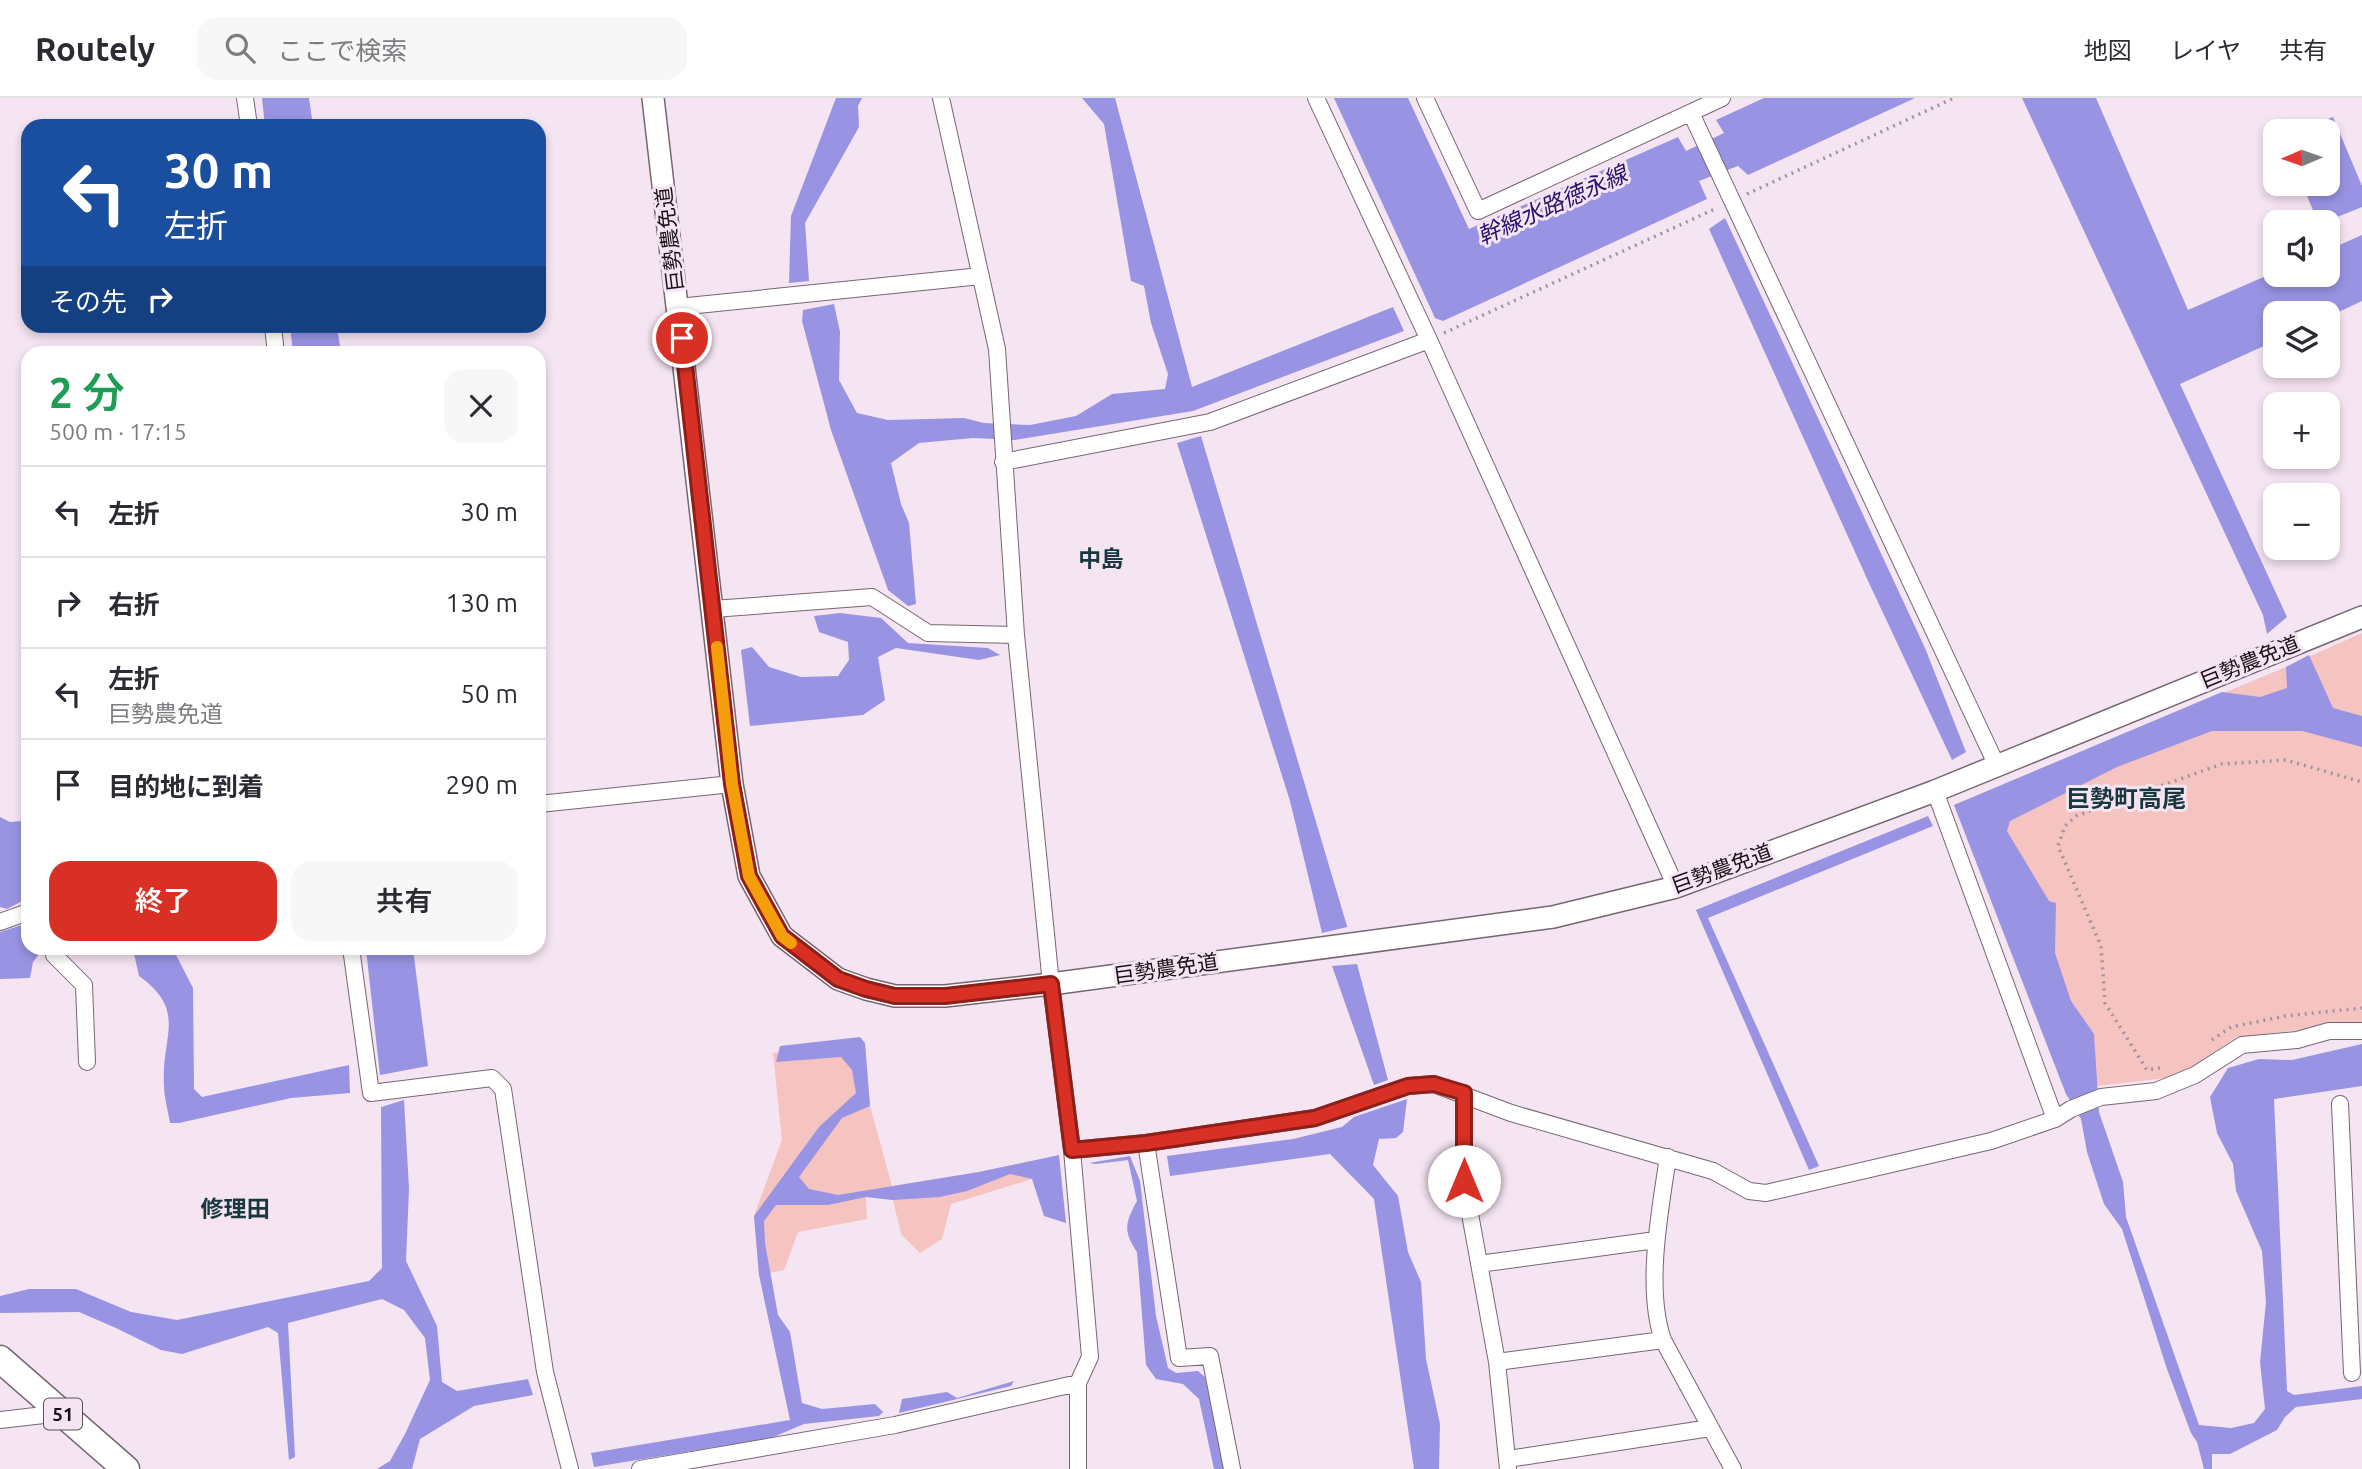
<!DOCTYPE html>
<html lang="ja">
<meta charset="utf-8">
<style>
:root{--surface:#fff;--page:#f7f7f7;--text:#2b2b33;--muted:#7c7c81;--line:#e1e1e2;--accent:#d93025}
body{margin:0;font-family:Ubuntu,"Noto Sans JP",sans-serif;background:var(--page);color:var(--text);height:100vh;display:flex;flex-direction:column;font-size:26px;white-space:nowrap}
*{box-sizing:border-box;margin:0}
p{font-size:23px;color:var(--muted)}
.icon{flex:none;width:38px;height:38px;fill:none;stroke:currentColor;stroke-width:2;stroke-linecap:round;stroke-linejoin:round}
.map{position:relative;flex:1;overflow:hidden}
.side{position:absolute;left:21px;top:248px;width:525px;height:609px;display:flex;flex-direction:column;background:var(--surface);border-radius:21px;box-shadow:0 4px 10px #0003}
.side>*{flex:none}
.hud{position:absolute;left:21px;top:21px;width:525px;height:214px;border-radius:21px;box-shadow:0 4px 10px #0003;background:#1a4fa0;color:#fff;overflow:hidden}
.needle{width:46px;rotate:268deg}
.tools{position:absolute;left:2263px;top:21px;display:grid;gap:14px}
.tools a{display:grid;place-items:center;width:77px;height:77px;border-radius:14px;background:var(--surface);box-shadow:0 4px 10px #0003;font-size:35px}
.pin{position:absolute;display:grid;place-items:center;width:60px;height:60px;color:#fff;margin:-30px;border:4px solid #fff;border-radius:50%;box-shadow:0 2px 7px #0007}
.me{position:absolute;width:77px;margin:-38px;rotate:0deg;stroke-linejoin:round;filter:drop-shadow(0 0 5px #0008)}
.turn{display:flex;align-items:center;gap:24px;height:147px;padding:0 28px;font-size:32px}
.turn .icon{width:91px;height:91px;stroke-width:2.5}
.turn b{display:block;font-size:49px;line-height:60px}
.then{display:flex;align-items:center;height:66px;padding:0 28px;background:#0003;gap:14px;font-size:26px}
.round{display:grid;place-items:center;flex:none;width:74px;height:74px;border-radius:21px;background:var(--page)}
.head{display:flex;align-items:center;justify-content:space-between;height:119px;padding:0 28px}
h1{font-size:42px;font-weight:600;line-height:52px;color:#1e9e55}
.button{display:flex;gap:14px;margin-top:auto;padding:14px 28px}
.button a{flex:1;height:80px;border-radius:21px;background:var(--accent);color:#fff;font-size:28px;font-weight:600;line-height:80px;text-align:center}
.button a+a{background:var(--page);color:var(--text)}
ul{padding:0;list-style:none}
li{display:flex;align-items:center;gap:21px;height:91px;padding:0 28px;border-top:2px solid var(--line)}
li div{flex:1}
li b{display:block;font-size:26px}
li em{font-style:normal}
header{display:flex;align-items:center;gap:42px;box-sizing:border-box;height:98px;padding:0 35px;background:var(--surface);border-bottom:2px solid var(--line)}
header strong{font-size:33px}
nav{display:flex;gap:38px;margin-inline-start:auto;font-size:24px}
.search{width:490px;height:63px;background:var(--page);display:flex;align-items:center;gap:18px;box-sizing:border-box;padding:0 24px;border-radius:21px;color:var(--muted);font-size:26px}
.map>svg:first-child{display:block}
.green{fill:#f5c3c0}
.water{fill:#9993e3}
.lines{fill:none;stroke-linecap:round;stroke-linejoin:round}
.minor-casing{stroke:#766672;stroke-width:18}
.tertiary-casing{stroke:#766672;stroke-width:24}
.primary-casing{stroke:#766672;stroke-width:29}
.path{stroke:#a1949e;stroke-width:3.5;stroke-dasharray:2 5;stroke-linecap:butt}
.minor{stroke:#fff;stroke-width:16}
.tertiary{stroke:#fff;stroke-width:21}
.primary{stroke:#fff;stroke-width:26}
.route-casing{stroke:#8d1f18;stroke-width:18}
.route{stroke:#d93025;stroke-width:12}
.slow{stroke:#f59e0b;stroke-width:12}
.labels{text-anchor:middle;stroke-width:6;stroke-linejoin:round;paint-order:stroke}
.shield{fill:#f5e4f1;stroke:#5a5158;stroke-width:2}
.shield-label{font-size:19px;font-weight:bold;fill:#181217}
.street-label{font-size:21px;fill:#181217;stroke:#f5e4f1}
.water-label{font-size:23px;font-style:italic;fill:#2b106d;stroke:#f5e4f1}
.neighbourhood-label{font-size:23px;font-weight:bold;fill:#17383f;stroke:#f5e4f1}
.quarter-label{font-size:24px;font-weight:bold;fill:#17383f;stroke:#f5e4f1}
</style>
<header>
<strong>Routely</strong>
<div class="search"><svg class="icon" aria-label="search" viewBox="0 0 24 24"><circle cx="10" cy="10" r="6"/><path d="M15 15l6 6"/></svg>ここで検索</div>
<nav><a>地図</a><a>レイヤ</a><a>共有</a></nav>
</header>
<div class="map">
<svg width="2362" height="1371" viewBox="0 0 2362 1371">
<rect width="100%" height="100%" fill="#f5e4f1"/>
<!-- green -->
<path class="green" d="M2362 535V925L2236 939 2192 969 2167 980 2098 988 2066 996 1954 707 2286 569Z
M865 945 870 1008 892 1088 979 1074 1031 1063 1032 1081 951 1106 942 1141 920 1155 901 1136 893 1102 866 1099 867 1121 798 1134 784 1172 759 1177 754 1118 782 1042 773 955Z"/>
<!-- water -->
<path class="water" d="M262 0H309L313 28H265Z
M836 0H862L858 8 859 29 805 125 809 183 789 185 791 118Z
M1082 0H1115L1192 289 1393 209 1404 233 1193 313 1015 342 973 340 919 345 891 365 901 406 909 425 916 506 908 508 888 492 831 332 802 223 803 212 834 206 840 234 839 282 857 315 888 322 964 320 984 325 1030 327 1076 318 1112 296 1165 291 1168 276 1151 225 1144 188 1131 183 1104 26Z
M1334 0H1408L1469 131 1678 39 1686 53 1724 35 1716 22 1764 0H1915L1748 77 1738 68 1699 83 1707 101 1443 223 1435 220Z
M2022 0H2096L2188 212 2275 174V177H2328V152L2362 137V203L2328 219V215H2275V243L2180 286 2287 519 2267 536 2263 517Z
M2333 19 2362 88V109L2325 124H2318L2302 86H2328V33H2298Z
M1725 120 1925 550 1966 654 1952 662 1869 485 1709 131Z
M290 228H337L341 255H293Z
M1201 338 1347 828V829L1322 835 1290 703 1177 345Z
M840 515 881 520 908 545 988 550 1000 557 979 562 896 550 878 559 885 602 863 617 750 628 741 552 752 549 769 569 801 579 838 578 849 562 848 544 819 534 814 518Z
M2309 557 2333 610 2362 618V649L2302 633H2212L2117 669 2010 723 2007 733 2049 803 2056 805 2055 855 2071 903 2094 936 2099 1014 2123 1084 2126 1119 2199 1327 2231 1330 2254 1325 2265 1311 2260 1264 2266 1204 2262 1153 2236 1093 2233 1066 2217 1035 2210 999 2228 970 2259 961 2292 962 2362 946V988L2274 1001 2287 1293 2294 1297 2362 1288V1301L2296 1309 2285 1319 2277 1332 2230 1356H2212V1371H2204L2197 1344 2191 1335 2167 1271 2122 1131 2104 1106 2087 1054 2081 1021 2066 996 1954 707 2222 594 2260 599 2287 590 2286 569Z
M1928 718 1933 728 1708 820 1819 1068 1809 1072 1696 812Z
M0 719 10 724 22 723 28 741V800L7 811 0 809Z
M28 825V850L43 851 33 864 30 880 0 881V834Z
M133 851H173L193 890 194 991 202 999 349 967 350 995 291 1000 179 1025H170C168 1012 164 999 164 987 161 938 188 913 139 878Z
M366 851H413L428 968 380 977Z
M1357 866 1388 982 1374 987 1332 868Z
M860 939 865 945 870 1008 842 1020 799 1079 809 1091 838 1097 979 1074 1059 1057 1066 1125 1044 1118 1032 1081 1010 1076 967 1093 940 1099 893 1102 866 1099 828 1107H776L764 1123 765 1145 778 1217 790 1234 802 1305 822 1311 875 1306 883 1314 879 1318 804 1326 771 1340 594 1369 591 1355 790 1322 759 1177 754 1118 819 1029 856 995 852 972 841 959 776 964 780 948Z
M1407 1001 1403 1034 1396 1040 1379 1041 1373 1067 1398 1098 1408 1154 1421 1184 1426 1261 1440 1326 1439 1371H1414L1374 1101 1330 1056 1170 1078 1167 1058 1293 1041 1342 1029 1354 1019Z
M404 1002 409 1091 406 1163 437 1228 442 1284 457 1293 528 1281 533 1297 474 1308 420 1341 412 1371H377L390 1363 405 1336 430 1282 425 1240 404 1212 382 1201 288 1225 295 1359 289 1362 278 1235 268 1229 182 1256 161 1252 116 1230 79 1214 0 1215V1198L29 1191H76L131 1214 177 1222 369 1183 382 1170 381 1009Z
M1130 1058 1140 1083 1156 1218 1168 1270 1176 1275 1198 1273 1205 1279 1224 1371H1214L1199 1301 1183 1286 1156 1281 1146 1267 1137 1154C1123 1133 1125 1125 1137 1103L1128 1062 1096 1066 1089 1065Z
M1014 1283 1011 1288 899 1315 902 1301 947 1294 957 1300Z"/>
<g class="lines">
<!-- minor casing -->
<g class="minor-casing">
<path id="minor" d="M245 0 249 28
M1316 0 1429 242 1676 789
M1425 0 1478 113 1722 0
M1691 15 1997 668
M678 209 981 178
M273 228 276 256
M1003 364 1210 324 1429 242
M713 511 872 499 928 535 1016 537
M1935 693 2055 1021
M539 706 732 686
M0 824 28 814
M53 850 54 857 84 887 87 964
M351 850 371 995 492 980 503 991 545 1274 570 1371
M1464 995V1083L1497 1264 1508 1371
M2340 1006 2352 1275
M1146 1045 1179 1260 1210 1258 1232 1371
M1072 1052 1146 1045 1315 1020 1408 988 1434 986 1511 1015 1713 1073 1749 1093 1766 1095 1991 1043 2055 1021 2071 1011 2101 999 2156 993 2195 977 2242 947 2297 942 2329 933H2362
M1668 1059C1660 1113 1645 1190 1663 1242L1733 1371
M1479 1166 1656 1142
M1497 1264 1663 1242
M1078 1285V1371
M0 1322 61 1315
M1508 1361 1710 1330
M640 1371 895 1327 1078 1285 1090 1259 1072 1052 1051 886 1016 537 997 251 941 0"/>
</g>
<!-- tertiary casing -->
<g class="tertiary-casing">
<path id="tertiary" d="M653 0 732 686 749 778 782 838 838 881 866 891 895 898H945L1051 886 1553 819 1676 789 1935 693 2362 519"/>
</g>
<!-- primary casing -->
<g class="primary-casing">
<path id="primary" d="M0 1261 126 1371"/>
</g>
<!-- path -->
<path class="path" d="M1747 96 1954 0
M1444 235 1717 110
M2212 942 2231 929 2285 918 2362 910
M2160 970 2147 972 2105 905 2101 848 2058 748 2065 728 2076 718 2222 666 2286 662 2362 684"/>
<!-- minor -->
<use href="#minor" class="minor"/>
<!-- tertiary -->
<use href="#tertiary" class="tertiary"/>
<!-- primary -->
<use href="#primary" class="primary"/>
</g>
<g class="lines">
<!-- route casing -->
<g class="route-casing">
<path id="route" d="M682 240 732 686 749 778 782 838 838 881 866 891 895 898H945L1051 886 1072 1052 1146 1045 1315 1020 1408 988 1434 986 1464 995V1083"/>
</g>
<!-- route -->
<use href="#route" class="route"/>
<!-- slow -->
<path class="slow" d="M717 549 732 686 749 778 782 838 791 845"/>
</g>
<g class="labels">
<!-- shield labels -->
<rect class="shield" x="44" y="1300.5" width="38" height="31" rx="5"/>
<g class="shield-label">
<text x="63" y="1323">51</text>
</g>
<!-- street labels -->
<g class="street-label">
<text transform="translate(670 141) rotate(-97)" y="7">巨勢農免道</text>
<text transform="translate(2250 564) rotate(-22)" y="7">巨勢農免道</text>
<text transform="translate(1722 771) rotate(-20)" y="7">巨勢農免道</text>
<text transform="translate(1166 871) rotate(-8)" y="7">巨勢農免道</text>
</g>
<!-- water labels -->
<g class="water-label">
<text transform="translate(1552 107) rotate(-24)" y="8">幹線水路徳永線</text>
</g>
<!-- neighbourhood labels -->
<g class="neighbourhood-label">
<text x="1101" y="469">中島</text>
<text x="235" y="1119">修理田</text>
</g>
<!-- quarter labels -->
<g class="quarter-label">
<text x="2126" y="709">巨勢町高尾</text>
</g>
</g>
</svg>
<div class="tools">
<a><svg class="needle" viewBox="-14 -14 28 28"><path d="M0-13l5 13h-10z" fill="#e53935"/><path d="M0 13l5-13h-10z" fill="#7c7c81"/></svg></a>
<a><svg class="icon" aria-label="sound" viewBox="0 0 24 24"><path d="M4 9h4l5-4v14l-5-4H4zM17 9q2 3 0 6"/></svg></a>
<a><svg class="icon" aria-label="layers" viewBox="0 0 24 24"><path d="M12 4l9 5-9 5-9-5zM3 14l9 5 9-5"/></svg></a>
<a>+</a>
<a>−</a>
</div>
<div class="pin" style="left:682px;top:240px;background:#d93025"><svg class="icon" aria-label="arrive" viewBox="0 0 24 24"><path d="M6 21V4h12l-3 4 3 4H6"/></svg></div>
<svg class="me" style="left:1464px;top:1083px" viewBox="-20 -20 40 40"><circle r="19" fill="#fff"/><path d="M0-13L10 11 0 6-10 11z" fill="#d93025"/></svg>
<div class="hud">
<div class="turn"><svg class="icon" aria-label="left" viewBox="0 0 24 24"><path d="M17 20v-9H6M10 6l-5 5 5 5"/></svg><div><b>30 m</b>左折</div></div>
<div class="then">その先<svg class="icon" aria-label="right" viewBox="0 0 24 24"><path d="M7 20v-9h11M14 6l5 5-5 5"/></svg></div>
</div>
<section class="side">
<div class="head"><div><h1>2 分</h1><p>500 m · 17:15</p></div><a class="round"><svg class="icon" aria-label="close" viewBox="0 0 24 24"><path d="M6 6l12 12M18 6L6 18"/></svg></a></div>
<ul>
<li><svg class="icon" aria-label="left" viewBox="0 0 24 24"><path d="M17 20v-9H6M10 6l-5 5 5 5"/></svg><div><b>左折</b></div><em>30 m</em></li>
<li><svg class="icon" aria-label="right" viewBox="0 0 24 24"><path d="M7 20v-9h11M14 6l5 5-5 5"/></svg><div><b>右折</b></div><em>130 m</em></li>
<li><svg class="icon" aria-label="left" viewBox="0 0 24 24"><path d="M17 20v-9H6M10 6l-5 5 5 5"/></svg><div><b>左折</b><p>巨勢農免道</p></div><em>50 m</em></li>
<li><svg class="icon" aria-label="arrive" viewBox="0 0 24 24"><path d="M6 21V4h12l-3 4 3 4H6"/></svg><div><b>目的地に到着</b></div><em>290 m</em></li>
</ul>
<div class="button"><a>終了</a><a>共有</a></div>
</section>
</div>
